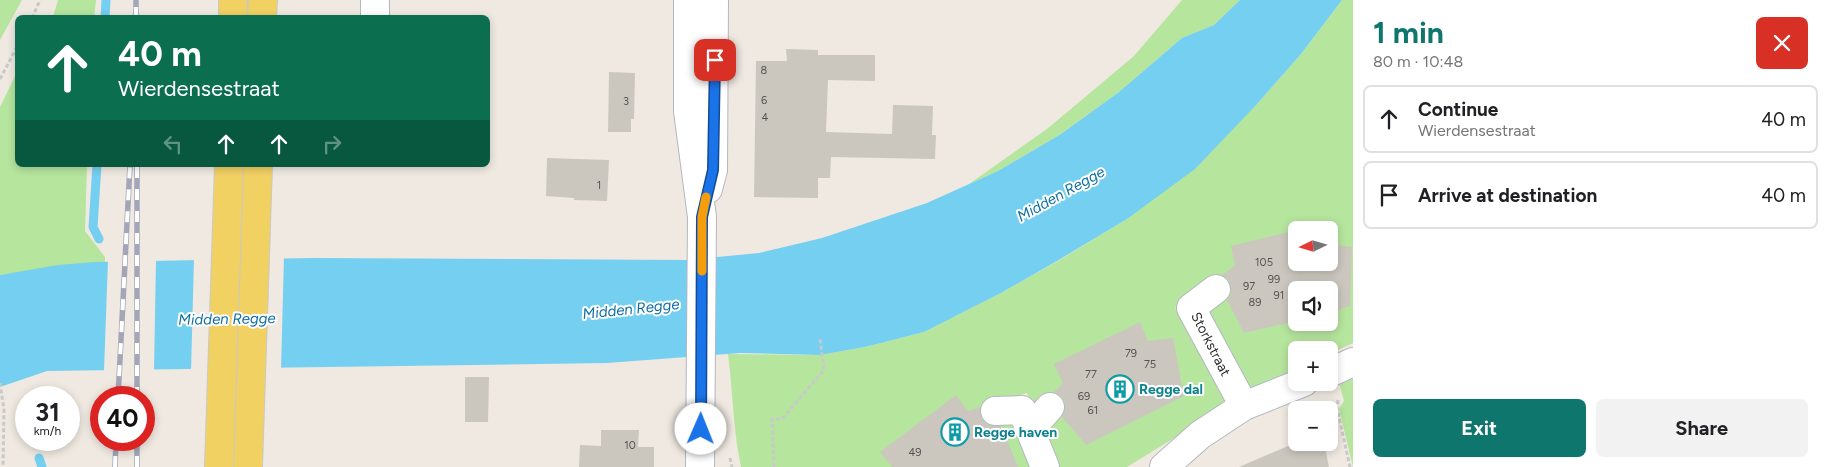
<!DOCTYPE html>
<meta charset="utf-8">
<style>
:root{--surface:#fff;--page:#f2f2f2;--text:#202124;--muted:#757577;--line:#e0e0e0;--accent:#0f766e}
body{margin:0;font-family:Figtree,sans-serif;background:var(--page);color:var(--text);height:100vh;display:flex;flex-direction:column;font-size:19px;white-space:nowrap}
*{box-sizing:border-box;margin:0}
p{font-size:16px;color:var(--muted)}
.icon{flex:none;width:28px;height:28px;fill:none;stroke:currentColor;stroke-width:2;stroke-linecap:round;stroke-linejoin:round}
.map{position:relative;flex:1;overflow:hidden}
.side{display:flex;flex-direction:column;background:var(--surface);width:475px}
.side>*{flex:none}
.banner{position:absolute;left:15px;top:15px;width:475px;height:152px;border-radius:8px;box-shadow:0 2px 8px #0003;background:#0b6e4f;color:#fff;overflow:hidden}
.needle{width:32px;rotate:265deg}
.tools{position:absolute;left:1288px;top:221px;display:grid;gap:10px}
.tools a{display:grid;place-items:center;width:50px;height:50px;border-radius:8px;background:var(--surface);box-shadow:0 2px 8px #0003;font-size:25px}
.speed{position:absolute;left:15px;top:386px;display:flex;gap:10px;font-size:25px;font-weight:700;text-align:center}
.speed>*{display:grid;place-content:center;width:65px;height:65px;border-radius:50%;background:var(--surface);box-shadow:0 2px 8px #0003;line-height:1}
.speed small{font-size:12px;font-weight:400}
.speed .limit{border:8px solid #d22;background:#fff;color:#111}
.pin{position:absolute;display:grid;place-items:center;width:42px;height:42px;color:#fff;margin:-21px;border-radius:10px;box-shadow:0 2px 8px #0006}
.me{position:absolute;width:55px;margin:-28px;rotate:1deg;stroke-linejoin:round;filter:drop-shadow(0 0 4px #0008)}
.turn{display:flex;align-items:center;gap:18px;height:105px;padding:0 20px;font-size:22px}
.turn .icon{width:65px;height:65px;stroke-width:2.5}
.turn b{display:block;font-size:35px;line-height:42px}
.lanes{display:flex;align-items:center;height:48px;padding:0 20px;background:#0003;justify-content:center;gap:25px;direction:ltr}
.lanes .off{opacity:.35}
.round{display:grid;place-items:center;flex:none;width:52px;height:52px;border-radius:8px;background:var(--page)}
.head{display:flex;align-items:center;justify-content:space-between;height:85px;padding:0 20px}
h1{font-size:30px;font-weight:700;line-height:38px;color:var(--accent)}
.action{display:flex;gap:10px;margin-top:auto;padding:10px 20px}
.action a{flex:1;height:58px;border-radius:8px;background:var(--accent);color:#fff;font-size:20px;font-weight:700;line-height:58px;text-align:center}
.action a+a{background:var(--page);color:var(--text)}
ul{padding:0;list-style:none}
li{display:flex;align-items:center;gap:15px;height:68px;margin:0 10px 8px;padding:0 10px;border:2px solid var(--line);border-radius:8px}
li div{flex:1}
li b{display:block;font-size:19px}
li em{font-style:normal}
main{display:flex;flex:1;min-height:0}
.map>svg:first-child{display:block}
.green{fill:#b6e59e;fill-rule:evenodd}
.water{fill:#75cff0}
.pier{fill:#efe9e1}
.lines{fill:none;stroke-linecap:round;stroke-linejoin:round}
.stream{stroke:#75cff0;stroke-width:9}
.building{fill:#cbc7bf}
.minor-casing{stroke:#b4b7c1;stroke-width:30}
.major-casing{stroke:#c9c9c9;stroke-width:30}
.path{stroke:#c9c9c9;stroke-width:3;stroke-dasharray:4 2.5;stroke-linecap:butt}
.minor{stroke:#fff;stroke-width:28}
.major{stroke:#f2d163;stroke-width:28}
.rail-casing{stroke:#a3a6b8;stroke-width:5.5}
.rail{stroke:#fff;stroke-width:4;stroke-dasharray:11;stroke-linecap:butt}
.route-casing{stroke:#114b97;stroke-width:12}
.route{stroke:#1a73e8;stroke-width:9}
.slow{stroke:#f59e0b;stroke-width:9}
.labels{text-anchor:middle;stroke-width:4;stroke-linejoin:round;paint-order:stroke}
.number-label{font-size:11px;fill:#555452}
.street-label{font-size:14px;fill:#2e2e2e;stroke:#fff}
.culture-label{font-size:14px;font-weight:bold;fill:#0d838f;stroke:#fff;text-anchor:start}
.water-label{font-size:15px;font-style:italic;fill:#0d6fa3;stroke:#fff}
</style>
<main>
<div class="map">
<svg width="1353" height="467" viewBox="0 0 1353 467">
<rect width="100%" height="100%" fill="#efe9e1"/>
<!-- green -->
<path class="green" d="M0 0H22L0 40Z
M58 0H96L94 17H53Z
M1182 0H1240L1214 25 1182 38 1119 92 1061 134 998 171 969 184 1047 129 1134 56Z
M1342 0H1353V343L1329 354V350H1296V369L1249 390 1194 295 1175 308 1199 351 1204 353 1231 403 1127 467H1058L1027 393 1005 400 1033 467H741C733 429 733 392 728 354L820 355 865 347 924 332 1001 293 1058 261 1127 219 1258 103 1301 54ZM1296 230H1329V262H1296ZM1296 290H1329V322H1296Z
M17 72 18 165H87L85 231 105 257V262L0 275V107Z
M1353 371V467L1339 409 1344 401 1338 379Z"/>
<!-- water -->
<path class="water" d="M1240 0H1342L1301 54 1258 103 1195 169 1127 219 1057 261 1001 293 924 332 865 347 820 355 740 353 607 363 47 371 0 387V275L58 265 95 262 313 258 686 260 759 253 822 238 927 203 998 171 1061 134 1119 92 1182 38 1214 25Z"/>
<!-- pier -->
<path class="pier" d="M284 256 281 370 191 371 194 258Z
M156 259 154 371H104L108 260Z"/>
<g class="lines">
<!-- stream -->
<path class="stream" d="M105 18 106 0
M97 165 93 227 99 239
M39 458 42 467"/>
</g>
<!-- building -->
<path class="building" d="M786 49 818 50V55H875V81L828 80 826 132 892 134 893 105 933 106 932 135H936L935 159 831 157 830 178H818V198L754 197 756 61H787Z
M609 72 635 73 634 119H631V132H608Z
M547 158 609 160 607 201 574 200V198L546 196Z
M1323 224 1325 230H1298Z
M1296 230V262H1329V244L1352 247 1350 306 1329 313V290H1296V321L1244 333 1227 300 1231 295V287L1228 279 1222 275 1235 266 1231 246Z
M1140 322 1148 341 1173 338 1184 396 1086 445 1062 417 1065 410V402L1061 396 1054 392 1063 383 1054 364Z
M465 377H489L488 422H465Z
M956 395 968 411 980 407 982 419 987 425 1001 426 1018 467H892L880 452Z
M601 430H639L638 447H654V467H579L580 445 601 446Z
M1297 442H1324L1329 467H1239Z"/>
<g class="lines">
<!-- minor casing -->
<g class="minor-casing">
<path id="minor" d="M375 0V18
M688 0V111L702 217 700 467
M708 189 713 170 714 0
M1216 289 1191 308 1244 406
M1329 373 1353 362
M995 411 1022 410 1045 467
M1030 430 1050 407
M1164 467 1200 435 1244 406 1304 382"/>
</g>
<!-- major casing -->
<g class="major-casing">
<path id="major" d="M233 18V0
M262 18 263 0
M219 467 229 165
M248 467 258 165"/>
</g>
<!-- path -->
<path class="path" d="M32 18 40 0
M0 79 18 45
M0 383 4 410 3 467
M1338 400 1337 408 1350 467
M730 458 732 467
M774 467 772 419H782L824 370 820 339"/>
<!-- minor -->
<use href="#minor" class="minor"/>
<!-- major -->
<use href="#major" class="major"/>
<!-- rail casing -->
<g class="rail-casing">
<path id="rail" d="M136 18V0
M118 398 130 165
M137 398V165
M115 467 116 440
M137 467V440"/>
</g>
<!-- rail -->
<use href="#rail" class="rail"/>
</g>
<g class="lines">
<!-- route casing -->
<g class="route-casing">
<path id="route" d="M701 429 702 217 713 170 715 60"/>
</g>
<!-- route -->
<use href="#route" class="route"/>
<!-- slow -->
<path class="slow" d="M702 271V217L706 197"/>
</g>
<!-- icons -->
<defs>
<g id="building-ring" transform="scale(1.4375)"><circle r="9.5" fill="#fff" stroke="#0f9aa8" stroke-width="1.5"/><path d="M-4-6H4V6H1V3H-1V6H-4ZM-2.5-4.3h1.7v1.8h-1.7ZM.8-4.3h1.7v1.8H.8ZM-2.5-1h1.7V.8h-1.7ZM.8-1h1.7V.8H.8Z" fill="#0f9aa8"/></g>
</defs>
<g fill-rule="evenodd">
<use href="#building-ring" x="1120" y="389"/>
<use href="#building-ring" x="955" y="432"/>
</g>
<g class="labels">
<!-- number labels -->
<g class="number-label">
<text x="764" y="74">8</text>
<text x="764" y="104">6</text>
<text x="626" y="105">3</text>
<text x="765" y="121">4</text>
<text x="599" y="189">1</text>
<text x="1264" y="266">105</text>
<text x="1274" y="283">99</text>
<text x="1249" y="290">97</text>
<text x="1279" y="299">91</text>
<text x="1255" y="306">89</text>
<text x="1131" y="357">79</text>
<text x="1150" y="368">75</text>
<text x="1091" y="378">77</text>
<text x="1084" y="400">69</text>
<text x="1093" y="414">61</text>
<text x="630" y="449">10</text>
<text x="915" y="456">49</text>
</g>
<!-- street labels -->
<g class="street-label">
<text transform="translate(1211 344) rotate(63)" y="5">Storkstraat</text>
</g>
<!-- culture labels -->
<g class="culture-label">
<text x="1139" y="394">Regge dal</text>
<text x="974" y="437">Regge haven</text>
</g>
<!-- water labels -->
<g class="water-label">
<text transform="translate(1061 194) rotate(-29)" y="5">Midden Regge</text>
<text transform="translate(631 309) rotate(-6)" y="5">Midden Regge</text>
<text transform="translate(227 319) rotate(-1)" y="5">Midden Regge</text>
</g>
</g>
</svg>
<div class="tools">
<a><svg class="needle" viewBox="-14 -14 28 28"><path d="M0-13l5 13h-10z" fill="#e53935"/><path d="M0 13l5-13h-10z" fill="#757577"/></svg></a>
<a><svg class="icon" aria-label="sound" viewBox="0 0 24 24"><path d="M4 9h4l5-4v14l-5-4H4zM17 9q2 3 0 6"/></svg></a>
<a>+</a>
<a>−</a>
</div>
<div class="speed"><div>31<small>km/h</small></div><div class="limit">40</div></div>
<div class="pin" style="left:715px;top:60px;background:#d93025"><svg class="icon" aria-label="arrive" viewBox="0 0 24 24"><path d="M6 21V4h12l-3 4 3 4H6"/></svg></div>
<svg class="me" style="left:701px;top:429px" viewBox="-20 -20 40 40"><circle r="19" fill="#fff"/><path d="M0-13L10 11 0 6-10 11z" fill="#1a73e8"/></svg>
<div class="banner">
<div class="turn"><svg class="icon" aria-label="ahead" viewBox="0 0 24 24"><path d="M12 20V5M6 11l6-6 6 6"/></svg><div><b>40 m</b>Wierdensestraat</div></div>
<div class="lanes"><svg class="icon off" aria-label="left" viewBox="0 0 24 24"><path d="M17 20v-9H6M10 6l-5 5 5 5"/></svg><svg class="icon" aria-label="ahead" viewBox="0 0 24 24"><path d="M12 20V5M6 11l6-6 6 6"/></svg><svg class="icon" aria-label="ahead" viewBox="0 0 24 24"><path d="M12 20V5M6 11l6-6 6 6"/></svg><svg class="icon off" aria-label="right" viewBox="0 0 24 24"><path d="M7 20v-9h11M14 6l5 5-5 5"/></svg></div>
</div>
</div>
<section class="side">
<div class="head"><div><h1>1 min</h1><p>80 m · 10:48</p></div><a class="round" style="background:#d93025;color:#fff"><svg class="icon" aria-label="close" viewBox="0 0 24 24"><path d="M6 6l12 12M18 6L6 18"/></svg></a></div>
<ul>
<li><svg class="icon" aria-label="ahead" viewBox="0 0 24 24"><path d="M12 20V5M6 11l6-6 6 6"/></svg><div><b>Continue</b><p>Wierdensestraat</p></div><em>40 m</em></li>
<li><svg class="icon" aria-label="arrive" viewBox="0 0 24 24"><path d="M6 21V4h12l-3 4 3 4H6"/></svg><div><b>Arrive at destination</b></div><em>40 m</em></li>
</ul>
<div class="action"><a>Exit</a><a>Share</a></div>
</section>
</main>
